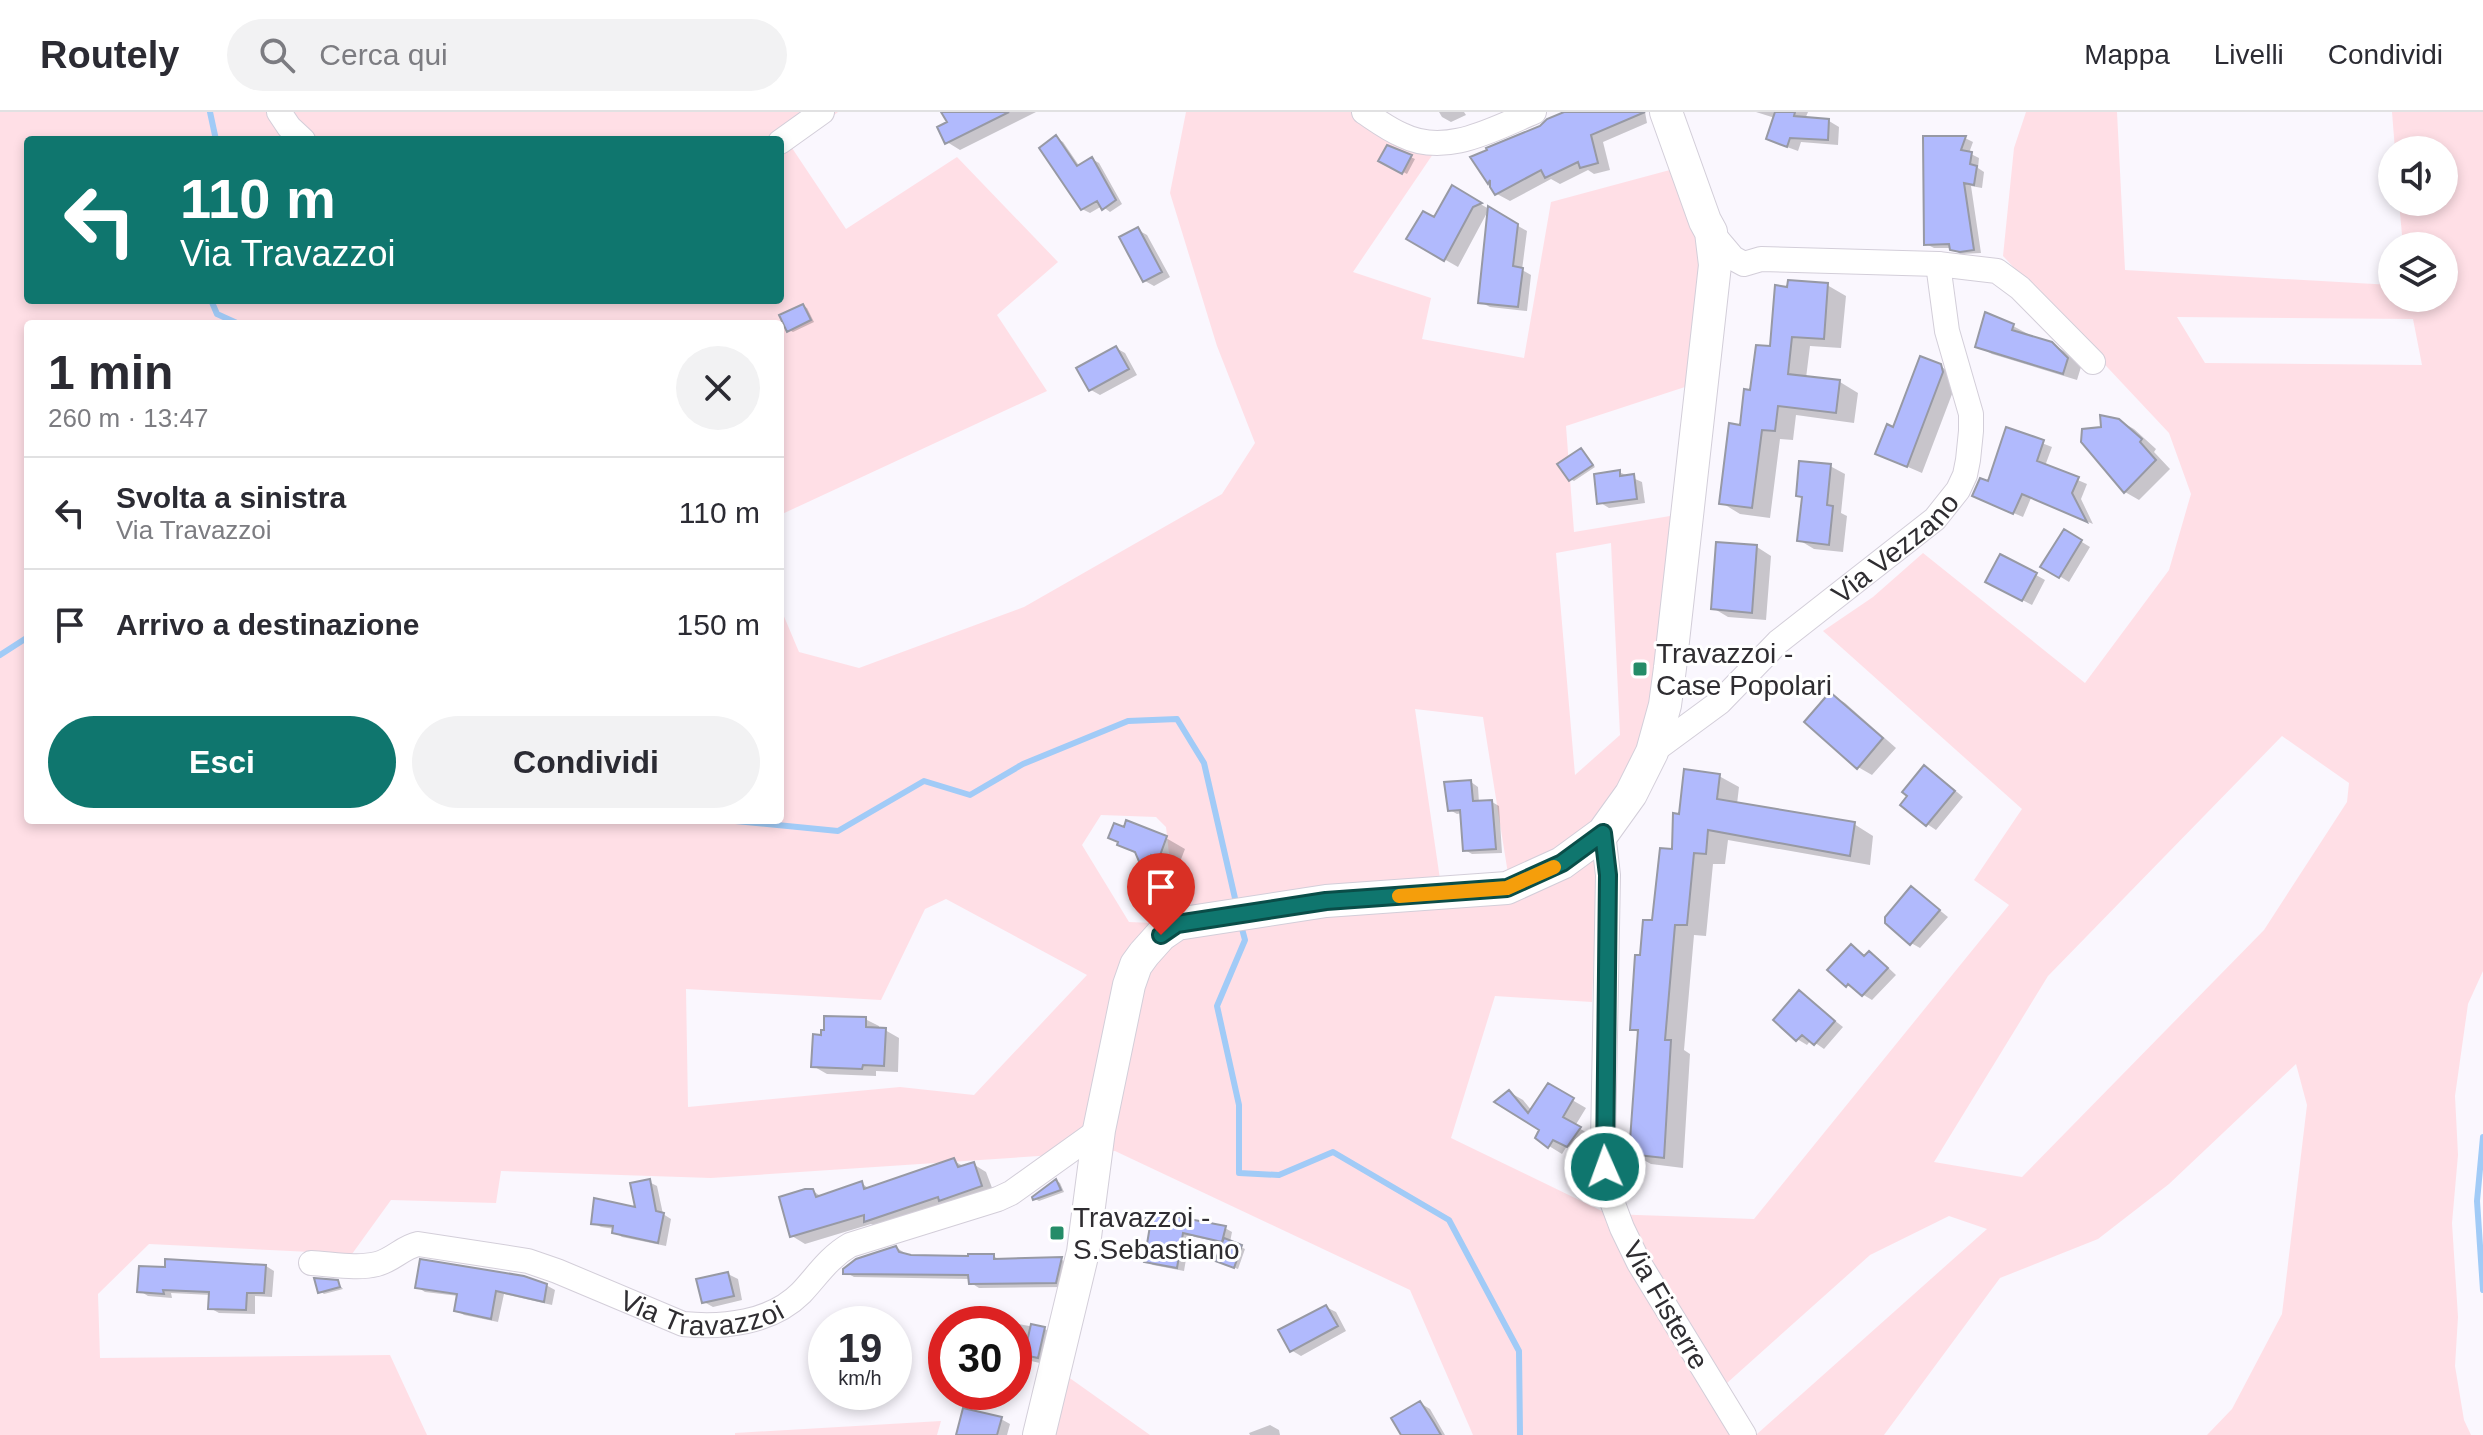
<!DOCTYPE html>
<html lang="it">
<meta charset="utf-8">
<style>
:root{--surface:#fff;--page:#f2f2f3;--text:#2b2b33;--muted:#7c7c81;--line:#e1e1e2;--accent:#0f766e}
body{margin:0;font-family:Arial,sans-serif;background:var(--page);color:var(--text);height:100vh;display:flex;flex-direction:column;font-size:30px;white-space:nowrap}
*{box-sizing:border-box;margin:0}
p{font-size:26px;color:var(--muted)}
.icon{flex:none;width:44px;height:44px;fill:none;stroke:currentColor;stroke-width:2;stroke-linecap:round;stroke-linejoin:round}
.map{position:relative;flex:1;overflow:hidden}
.details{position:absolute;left:24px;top:208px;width:760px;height:504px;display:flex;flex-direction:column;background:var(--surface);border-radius:8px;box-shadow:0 4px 12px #0003}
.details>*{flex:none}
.banner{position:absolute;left:24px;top:24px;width:760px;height:168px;border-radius:8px;box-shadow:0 4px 12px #0003;background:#0f766e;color:#fff;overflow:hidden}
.tools{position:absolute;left:2378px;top:24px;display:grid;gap:16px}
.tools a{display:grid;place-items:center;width:80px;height:80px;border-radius:50%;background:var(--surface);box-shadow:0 4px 12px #0003;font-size:40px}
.speed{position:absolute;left:808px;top:1194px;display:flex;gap:16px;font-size:40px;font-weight:700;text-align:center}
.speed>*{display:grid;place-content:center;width:104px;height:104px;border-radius:50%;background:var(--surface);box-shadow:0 4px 12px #0003;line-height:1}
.speed small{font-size:20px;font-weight:400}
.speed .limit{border:12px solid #d22;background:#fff;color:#111}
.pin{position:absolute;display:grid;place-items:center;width:68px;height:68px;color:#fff;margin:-82px -34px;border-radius:50% 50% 50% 0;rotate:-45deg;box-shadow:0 0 8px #0007}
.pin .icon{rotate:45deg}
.me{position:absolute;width:88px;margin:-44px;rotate:358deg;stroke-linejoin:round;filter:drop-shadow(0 0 6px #0008)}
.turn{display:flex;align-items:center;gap:28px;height:168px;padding:0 24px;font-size:36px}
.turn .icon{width:104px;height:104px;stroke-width:2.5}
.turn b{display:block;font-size:56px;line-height:68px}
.round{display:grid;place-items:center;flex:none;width:84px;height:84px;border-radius:42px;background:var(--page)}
.head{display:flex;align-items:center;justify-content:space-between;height:136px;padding:0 24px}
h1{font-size:48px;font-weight:600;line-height:60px}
.button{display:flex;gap:16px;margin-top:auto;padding:16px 24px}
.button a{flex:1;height:92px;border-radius:48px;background:var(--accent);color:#fff;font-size:32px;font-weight:600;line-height:92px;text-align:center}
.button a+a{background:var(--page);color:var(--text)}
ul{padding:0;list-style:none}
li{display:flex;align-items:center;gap:24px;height:112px;padding:0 24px;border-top:2px solid var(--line)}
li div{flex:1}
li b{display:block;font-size:30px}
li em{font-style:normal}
header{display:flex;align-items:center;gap:48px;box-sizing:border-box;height:112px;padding:0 40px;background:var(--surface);border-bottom:2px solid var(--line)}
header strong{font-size:38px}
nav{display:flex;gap:44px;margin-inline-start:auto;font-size:28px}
.search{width:560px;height:72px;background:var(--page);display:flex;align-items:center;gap:20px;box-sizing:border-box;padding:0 28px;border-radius:44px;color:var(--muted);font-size:30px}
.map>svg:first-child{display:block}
.green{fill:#ffdfe6;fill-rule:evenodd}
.shadow{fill:#0003}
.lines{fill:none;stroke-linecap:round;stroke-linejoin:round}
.stream{stroke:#a1cbf7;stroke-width:6}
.building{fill:#b1bafd;stroke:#9799a4;stroke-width:2}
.minor-casing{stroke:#d3ced9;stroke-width:26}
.tertiary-casing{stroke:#d3ced9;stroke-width:34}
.minor{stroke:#fff;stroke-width:24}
.tertiary{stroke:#fff;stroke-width:32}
.route-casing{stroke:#0a4d48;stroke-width:20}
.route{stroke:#0f766e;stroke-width:14}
.slow{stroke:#f59e0b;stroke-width:14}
.poi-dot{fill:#258c68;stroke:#fff;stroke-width:3}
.labels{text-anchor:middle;stroke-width:6;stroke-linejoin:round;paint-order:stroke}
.street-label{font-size:28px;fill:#2f2d31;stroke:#fff}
.poi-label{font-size:28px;fill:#2f2d31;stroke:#fff;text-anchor:start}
</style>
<header>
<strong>Routely</strong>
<div class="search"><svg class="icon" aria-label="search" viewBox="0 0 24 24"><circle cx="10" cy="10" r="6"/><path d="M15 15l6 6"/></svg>Cerca qui</div>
<nav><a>Mappa</a><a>Livelli</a><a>Condividi</a></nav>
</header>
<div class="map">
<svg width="2483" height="1323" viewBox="0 0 2483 1323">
<rect width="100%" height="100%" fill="#faf7fe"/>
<!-- green -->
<path class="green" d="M0 0H838L792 36 846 117 957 45 1058 150 997 203 1047 279 780 403V212H28V708H780V495L799 540 859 556 1024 495 1222 382 1255 331 1217 234 1170 81 1186 0H1368L1433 42 1353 160 1431 186 1422 227 1524 246 1551 90 1681 55 1704 139 1694 272 1566 314 1574 420 1676 403 1650 629 1600 702 1592 890 1495 884 1451 1026 1608 1102 1754 1107 2009 793 1974 768 2022 697 1823 519 1873 485 1923 441 2085 571 2169 458 2191 382 2169 321 2003 144 2014 36 2026 0H2117L2125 158 2392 173V186H2444V134H2403L2399 90H2444V38H2395L2392 0H2483V859L2468 892 2455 984 2458 1043 2452 1111 2458 1205 2455 1254 2464 1308 2471 1323H2207L2232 1297 2282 1202 2307 993 2296 952 2169 1072 2098 1127 2000 1166 1884 1323H1473L1410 1178 1115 1039 711 1066 501 1059 496 1091 391 1088 352 1142 149 1132 98 1182 100 1246 390 1243 427 1323H0ZM28 28H780V188H28ZM2177 205 2413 207 2422 253 2205 251ZM1611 431 1620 623 1575 663 1556 441ZM1415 597 1483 605 1509 768 1441 774ZM2282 624 2349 671 2347 690 2264 818 2022 1065 1934 1050 2048 864ZM1101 703 1156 705 1166 715 1177 812 1129 810 1082 733ZM946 787 1087 863 974 983 900 975 688 995 686 877 881 888 925 797ZM1949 1104 1987 1117 1757 1322 1727 1271 1870 1143Z
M1064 1262 1150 1323H1051Z
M941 1309 937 1323H735V1321Z"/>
<!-- shadow -->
<path class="shadow" d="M945 0H1036L960 38 947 30 949 11Z
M1439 0H1464L1466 3 1451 10 1442 5Z
M1571 0H1645L1647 11 1603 30 1610 58 1594 62 1588 58 1560 72 1551 67 1510 89 1497 82 1473 46Z
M1756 0H1808L1805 7 1829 9 1839 15 1838 33 1801 30 1798 39 1779 32 1768 26 1775 6Z
M1056 26 1063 30 1080 55 1092 47 1099 51 1122 92 1110 100 1102 94 1090 101 1082 97Z
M1925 26H1965L1973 30 1969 41 1979 46 1978 56 1984 60 1982 76 1971 74 1981 141 1960 142 1952 136H1934L1926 132Z
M1388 35 1415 47 1407 62 1381 48Z
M1453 76 1489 97 1458 155 1409 127 1434 108Z
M1490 98 1527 119 1522 158 1531 163 1527 199 1490 195 1480 190Z
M1138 118 1147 123 1170 165 1154 174 1145 169Z
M1827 173 1846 184 1841 236 1810 234 1806 266 1840 270 1858 281 1854 311 1796 303 1793 328 1780 327 1770 406 1740 402 1722 391 1752 280 1771 237Z
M803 194 807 196 814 210 793 220 789 218Z
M2002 208 2028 222 2027 224 2052 232 2067 241 2081 255 2077 268 1992 242 1977 234Z
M1116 236 1125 241 1137 263 1100 283 1091 278Z
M1940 254 1955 263 1957 269 1922 361 1878 342Z
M2118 308 2134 317 2156 337 2154 340 2170 357 2139 388 2125 380 2104 317Z
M2008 318 2052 335 2045 354 2087 372 2081 387 2093 412 2031 386 2023 405 1983 388Z
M1581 338 1595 355 1574 369 1570 367Z
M1830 354 1845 362 1841 401 1847 404 1843 440 1814 437 1799 428 1803 386 1798 383Z
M1619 360 1642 370 1645 391 1609 396 1599 390Z
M2064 419 2090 435 2069 470 2043 454Z
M1757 435 1771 444 1766 508 1728 505 1713 496Z
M2036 463 2045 468 2032 493 1997 475Z
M1830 582 1845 591 1896 636 1872 663 1858 655Z
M1934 661 1963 685 1936 718 1927 712 1910 684Z
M1719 664 1739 675 1737 692 1854 712 1873 724 1870 753 1728 728 1725 752H1713L1706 824 1694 823 1684 938 1690 942 1683 1056 1651 1052 1631 1041 1640 921 1632 917 1641 845 1654 811 1681 704Z
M1471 670 1478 675 1479 691 1492 690 1499 694 1502 741 1472 742 1465 738 1462 701 1457 702 1450 698Z
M1128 711 1166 726 1185 737 1178 755 1170 752 1163 770 1146 759 1138 743 1119 732Z
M1912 776 1948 805 1920 836 1911 831Z
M1852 834 1866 844 1869 841 1878 846 1896 863 1872 888 1847 873Z
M1800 881 1843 915 1824 937 1811 928 1807 933 1797 927Z
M865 907 879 914V918H885L899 926 898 960 876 959V964L827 962 813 954 823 925Z
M1548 974 1586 996 1575 1014 1593 1024 1581 1041 1567 1034 1562 1042 1549 1034 1541 1017 1509 980 1523 988 1532 999Z
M954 1049 965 1055 973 1052 986 1060 994 1081 879 1116 871 1112 805 1132 792 1124 813 1079 822 1085 861 1071 870 1077Z
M1057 1069 1060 1071 1064 1080 1039 1089 1035 1087Z
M649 1070 657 1074 663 1102 671 1107 666 1134 622 1125 614 1120 615 1117 601 1115 593 1111 638 1098Z
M1152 1116H1225L1232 1120 1230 1130 1245 1137 1238 1157 1221 1151 1224 1131 1190 1124 1184 1159 1153 1153 1146 1149Z
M897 1136 911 1145 993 1144 1002 1149 1062 1148 1070 1152 1065 1175 979 1176 971 1171 970 1167 854 1165 845 1160 857 1149Z
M266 1154 274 1159 272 1185 255 1184V1202L219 1201 210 1196 211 1183 171 1181 172 1186 148 1184 140 1179 167 1157Z
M728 1162 738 1167 742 1188 713 1195 704 1190Z
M337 1170 343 1177 324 1182 320 1179Z
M546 1173 555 1178 552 1193 504 1182 498 1210 464 1203 456 1198 459 1184 425 1180 417 1175Z
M1326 1195 1336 1200 1346 1219 1301 1244 1291 1238Z
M992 1207 1045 1217 1051 1221 1044 1252 1014 1245V1212H991Z
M1420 1291 1430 1297 1445 1323H1403Z
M1001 1307 1010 1312 1007 1323H958Z
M1270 1313 1279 1318 1280 1323H1250L1249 1321Z"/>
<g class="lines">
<!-- stream -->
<path class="stream" d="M210 0 216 28
M211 188 217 202 239 212
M0 543 28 525
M725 708 838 719 924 669 970 683 1023 652 1128 609 1177 607 1204 651 1237 795
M1241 813 1245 828 1217 894 1239 993V1061L1279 1063 1333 1040 1449 1108 1519 1239 1520 1323
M2483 1025 2477 1089 2483 1178"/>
</g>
<!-- building -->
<path class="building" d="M941 0H1009L945 32 937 15 947 10Z
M1564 0H1645L1591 23 1598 51 1580 56 1578 50 1545 66 1541 58 1495 83 1490 75V68L1488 72 1470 45 1487 38 1486 36 1540 14 1547 7Z
M1775 0H1795L1794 4 1829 7 1828 28 1790 26 1787 35 1766 27Z
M1056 23 1077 54 1092 45 1116 88 1102 98 1097 89 1081 98 1039 36Z
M1923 24H1966L1961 38 1972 40 1970 52 1977 54 1974 73 1964 71 1974 138 1960 140 1950 138 1949 132 1924 133Z
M1387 33 1412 43 1402 62 1378 49Z
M1452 73 1482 91 1473 95 1444 149 1406 127 1423 99 1434 105Z
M1488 94 1518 112 1513 154 1523 156 1518 195 1478 191Z
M1138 115 1162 160 1143 170 1119 125Z
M1788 168 1828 171 1824 227 1792 225 1788 262 1840 268 1836 301 1778 294 1775 319 1762 318 1752 396 1719 392 1729 311 1740 313 1744 277 1750 278 1756 233 1770 234 1775 173 1787 175Z
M803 192 811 208 787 220 779 203Z
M1985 200 2014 212 2012 218 2052 230 2068 246 2063 262 1975 235Z
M1116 234 1129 257 1089 279 1076 256Z
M1920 244 1941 252 1943 260 1907 355 1875 342 1887 312 1893 315Z
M2100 303 2119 307 2142 327 2140 330 2156 348 2124 381 2081 330 2082 317 2101 315Z
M2006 315 2044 328 2037 349 2079 365 2072 381 2087 410 2022 382 2013 402 1972 384 1980 366 1988 369Z
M1581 336 1593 353 1569 369 1557 352Z
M1799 349 1831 352 1827 393 1833 394 1829 433 1797 429 1802 385 1796 384Z
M1620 358V364L1634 362 1637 387 1597 392 1594 362Z
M2064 417 2082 428 2059 466 2040 455Z
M1716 430 1757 433 1752 501 1711 497Z
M2000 442 2037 461 2022 489 1985 470Z
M1830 580 1883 626 1857 657 1804 610Z
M1924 653 1955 679 1926 714 1900 693 1907 684 1902 680Z
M1684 657 1720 662 1717 687 1855 710 1850 744 1708 718 1706 742 1694 741 1687 813H1675L1665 928H1671L1664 1046 1629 1042 1638 918H1630L1635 843H1640L1643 808H1652L1660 736 1672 737 1673 701 1679 702Z
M1471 668 1473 689 1492 688 1496 737 1463 739 1460 698 1448 699 1444 670Z
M1126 708 1167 724 1159 746 1151 743 1144 761 1135 740 1117 733 1118 730 1108 726 1114 711 1124 715Z
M1911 774 1940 798 1910 833 1885 811V805Z
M1851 832 1864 844 1869 839 1888 856 1862 884 1848 872 1846 875 1827 858Z
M1799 878 1835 909 1814 933 1802 923 1796 929 1773 908Z
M824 904 866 905V915L886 916 884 954 863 953 862 957 811 955 813 922 821 923V918H824Z
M1548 971 1574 986 1563 1005 1581 1015 1567 1035 1553 1028 1548 1036 1535 1026 1539 1018 1494 990 1509 978 1528 1001Z
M954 1046 958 1055 974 1050 982 1074 939 1089 938 1085 864 1110V1103L790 1125 779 1085 805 1077H813L816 1085 862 1069 864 1077Z
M650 1067 656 1099 664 1101 658 1131 612 1121 613 1114 591 1112 594 1086 635 1095 630 1071Z
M1056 1067 1061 1078 1033 1088 1032 1085Z
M1147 1099 1226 1114 1222 1130 1183 1121 1177 1156 1144 1150 1150 1114 1144 1113Z
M1224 1126 1242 1133 1234 1156 1215 1149Z
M896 1134 899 1140 911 1143 968 1144V1142H994V1147L1062 1145 1056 1171 969 1172 968 1163 843 1162V1157L856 1147Z
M165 1147 266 1153 264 1181H247L246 1198 208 1197 209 1180 163 1178 164 1182 137 1180 139 1154 165 1155Z
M420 1147 524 1164 547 1172 544 1190 496 1179 491 1207 454 1199 457 1182 415 1176Z
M728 1160 734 1184 702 1191 696 1167Z
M314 1166 338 1168 340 1175 318 1181Z
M1326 1193 1338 1214 1290 1240 1278 1218Z
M1031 1212 1045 1215 1038 1246 1024 1243Z
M1420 1289 1434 1311 1441 1323H1401L1391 1306Z
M963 1296 1002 1305 997 1323H956Z"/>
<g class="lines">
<!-- minor casing -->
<g class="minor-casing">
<g id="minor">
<path d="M279 0 289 15 303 28"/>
<path d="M1364 0C1376 8 1388 17 1402 23 1446 45 1493 17 1534 0"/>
<path d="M780 30 822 0"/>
<path d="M1711 120 1733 146 1744 152 1761 147 1938 152 1997 159 2020 176 2093 250"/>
<path id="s1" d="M1652 640 1720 590 1778 530 1935 407 1958 378 1965 363 1968 348 1971 319V302L1947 219 1938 152"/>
<path d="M1603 721 1608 763 1603 1030 1610 1084 1622 1116 1639 1151 1744 1323"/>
<path id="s2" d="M311 1151C332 1152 357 1157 377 1152 393 1148 403 1135 418 1132L528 1149 557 1159 683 1212C723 1216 771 1211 801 1181 817 1164 829 1145 850 1133L998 1087 1011 1081 1099 1018"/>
</g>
</g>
<!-- tertiary casing -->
<g class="tertiary-casing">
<path id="tertiary" d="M1039 1323 1083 1140 1099 1018 1129 873 1136 853 1144 842 1161 823 1177 812 1326 789 1507 776 1562 751 1603 721 1631 682 1652 640 1665 593 1670 556 1715 153 1711 120 1705 109 1666 0"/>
</g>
<!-- minor -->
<use href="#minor" class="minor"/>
<!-- tertiary -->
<use href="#tertiary" class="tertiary"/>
</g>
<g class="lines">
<!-- route casing -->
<g class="route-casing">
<path id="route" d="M1161 823 1177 812 1326 789 1507 776 1562 751 1603 721 1608 763 1605 1055"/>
</g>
<!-- route -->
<use href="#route" class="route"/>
<!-- slow -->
<path class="slow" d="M1399 784 1507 776 1554 755"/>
</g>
<!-- markers -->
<g class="poi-dot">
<rect x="1632" y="549" width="16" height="16" rx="4"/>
<rect x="1049" y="1113" width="16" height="16" rx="4"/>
</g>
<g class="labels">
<!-- street labels -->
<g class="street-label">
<text dy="10" stroke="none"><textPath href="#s1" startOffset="318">Via Vezzano</textPath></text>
<text dy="10" stroke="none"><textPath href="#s2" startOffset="408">Via Travazzoi</textPath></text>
<text transform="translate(1666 1193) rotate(60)" y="10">Via Fisterre</text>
</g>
<!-- poi labels -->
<g class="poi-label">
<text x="1656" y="551">Travazzoi -<tspan x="1656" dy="32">Case Popolari</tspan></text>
<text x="1073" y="1115">Travazzoi -<tspan x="1073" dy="32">S.Sebastiano</tspan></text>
</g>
</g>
</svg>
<div class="tools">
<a><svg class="icon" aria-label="sound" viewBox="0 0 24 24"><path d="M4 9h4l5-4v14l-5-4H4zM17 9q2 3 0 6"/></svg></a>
<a><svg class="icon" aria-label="layers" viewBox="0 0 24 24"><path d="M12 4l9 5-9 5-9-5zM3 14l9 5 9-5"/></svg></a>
</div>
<div class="speed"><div>19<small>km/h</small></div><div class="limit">30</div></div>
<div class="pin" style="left:1161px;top:823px;background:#d93025"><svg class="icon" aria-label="arrive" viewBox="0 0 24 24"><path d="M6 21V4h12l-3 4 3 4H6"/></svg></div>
<svg class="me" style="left:1605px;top:1055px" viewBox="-20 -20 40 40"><circle r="17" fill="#0f766e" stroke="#fff" stroke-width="3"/><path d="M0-11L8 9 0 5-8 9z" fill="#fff"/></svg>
<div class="banner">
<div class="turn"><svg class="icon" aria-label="left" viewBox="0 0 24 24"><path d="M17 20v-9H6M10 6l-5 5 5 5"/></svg><div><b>110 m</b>Via Travazzoi</div></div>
</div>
<section class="details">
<div class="head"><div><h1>1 min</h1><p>260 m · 13:47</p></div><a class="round"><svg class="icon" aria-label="close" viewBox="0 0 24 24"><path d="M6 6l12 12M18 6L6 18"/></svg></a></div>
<ul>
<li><svg class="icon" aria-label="left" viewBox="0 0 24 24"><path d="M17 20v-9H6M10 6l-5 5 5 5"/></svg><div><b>Svolta a sinistra</b><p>Via Travazzoi</p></div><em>110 m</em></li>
<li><svg class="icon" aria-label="arrive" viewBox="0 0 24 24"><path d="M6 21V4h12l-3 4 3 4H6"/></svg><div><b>Arrivo a destinazione</b></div><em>150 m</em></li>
</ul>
<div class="button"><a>Esci</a><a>Condividi</a></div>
</section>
</div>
